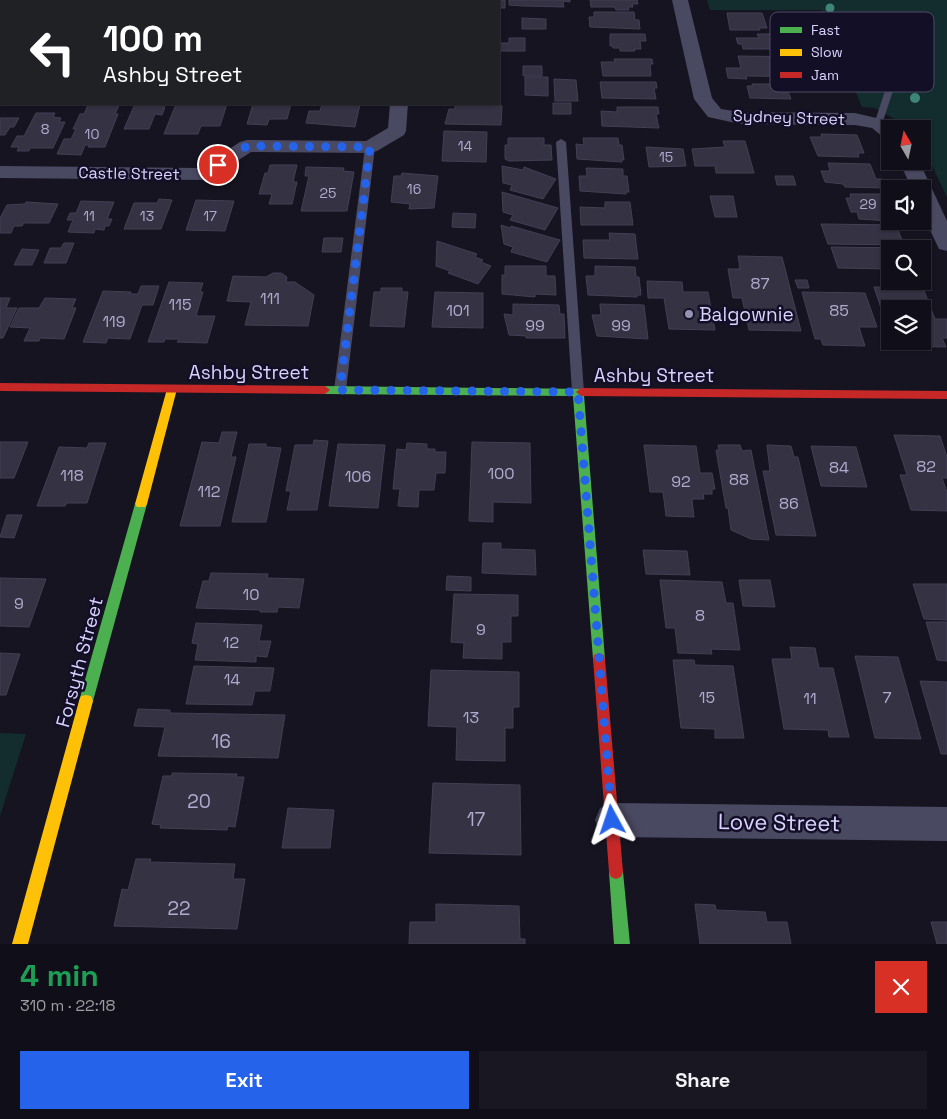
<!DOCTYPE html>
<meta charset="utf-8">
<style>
:root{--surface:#100f19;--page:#191822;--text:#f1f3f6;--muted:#9c9ca2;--line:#302f38;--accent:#2563eb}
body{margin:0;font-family:"Space Grotesk",sans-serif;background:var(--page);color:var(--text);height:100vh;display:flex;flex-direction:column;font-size:19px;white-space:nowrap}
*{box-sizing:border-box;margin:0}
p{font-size:16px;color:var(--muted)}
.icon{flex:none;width:28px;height:28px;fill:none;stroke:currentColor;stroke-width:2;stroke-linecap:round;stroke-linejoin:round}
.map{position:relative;height:944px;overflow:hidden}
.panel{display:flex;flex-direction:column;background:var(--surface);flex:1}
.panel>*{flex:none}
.banner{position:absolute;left:0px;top:0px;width:500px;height:105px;box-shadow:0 1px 4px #0004,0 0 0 1px var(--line);background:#202124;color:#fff;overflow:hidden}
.needle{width:32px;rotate:351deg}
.fabs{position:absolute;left:881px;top:120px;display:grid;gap:10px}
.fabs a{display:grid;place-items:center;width:50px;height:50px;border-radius:0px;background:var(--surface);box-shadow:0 1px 4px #0004,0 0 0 1px var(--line);font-size:25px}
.pin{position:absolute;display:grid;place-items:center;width:42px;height:42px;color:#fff;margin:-21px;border:2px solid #fff;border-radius:50%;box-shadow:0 1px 5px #0007}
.me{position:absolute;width:55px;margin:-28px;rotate:355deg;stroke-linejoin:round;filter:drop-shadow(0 0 4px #0008)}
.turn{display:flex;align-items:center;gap:18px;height:105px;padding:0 20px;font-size:22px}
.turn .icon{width:65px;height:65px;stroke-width:2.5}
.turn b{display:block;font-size:35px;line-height:42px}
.round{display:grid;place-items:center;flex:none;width:52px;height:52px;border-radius:0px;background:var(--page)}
.summary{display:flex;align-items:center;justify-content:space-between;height:85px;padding:0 20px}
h1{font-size:30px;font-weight:800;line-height:38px;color:#1e9e55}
.action{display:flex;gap:10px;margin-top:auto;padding:10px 20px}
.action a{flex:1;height:58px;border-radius:0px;background:var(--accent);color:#fff;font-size:20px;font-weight:800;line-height:58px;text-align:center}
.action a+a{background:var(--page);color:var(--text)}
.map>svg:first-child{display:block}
.green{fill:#132c2d}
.building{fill:#343243;stroke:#433f54}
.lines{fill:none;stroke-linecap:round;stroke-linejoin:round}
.lane{fill:#4a4962;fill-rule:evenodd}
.street{fill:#4a4962;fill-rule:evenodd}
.fast{fill:#4caf50;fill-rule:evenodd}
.slow{fill:#ffc107;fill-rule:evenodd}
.jam{fill:#c62828;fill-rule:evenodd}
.tree{fill:#3e8478}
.route{stroke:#2563eb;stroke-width:9;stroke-dasharray:0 16.2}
.poi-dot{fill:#9591b1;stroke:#130f26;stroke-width:2}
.labels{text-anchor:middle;stroke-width:5;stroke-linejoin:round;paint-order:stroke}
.far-number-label{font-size:14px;fill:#b0acd0}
.far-street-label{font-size:16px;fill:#d9d4ff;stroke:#130f26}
.number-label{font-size:16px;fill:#b0acd0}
.poi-label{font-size:19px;fill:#d9d4ff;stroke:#130f26;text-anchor:start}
.street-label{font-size:19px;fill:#d9d4ff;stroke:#130f26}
.near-number-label{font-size:19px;fill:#b0acd0}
.near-street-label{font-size:22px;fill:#d9d4ff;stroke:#130f26}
.key{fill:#130f26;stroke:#4e4a67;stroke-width:1}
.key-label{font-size:14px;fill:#d9d4ff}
</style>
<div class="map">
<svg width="947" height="944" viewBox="0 0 947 944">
<rect width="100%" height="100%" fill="#161421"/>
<!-- green -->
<path class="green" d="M707 0H947V197L923 147 922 129H912L875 108 862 107 821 10H710Z
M0 733 26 734 0 816Z"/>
<!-- building -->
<path class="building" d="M243 0H292L242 1Z
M321 0H369L321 1Z
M451 0H505V8H499V1Z
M509 0H570V2L563 1 564 7 523 6 509 5Z
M590 0H637L638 4H632L633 7H628L629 10H616L615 7H591Z
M594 12H634L635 20H639L640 29 590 27 589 17H594Z
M727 13H762L767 28H759L760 30H730Z
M522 18 546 19V29H522Z
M610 34H645L646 41H640L641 49H634L635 51H620V48H613V46H610Z
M757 34H790L791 38H823L828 49H743L742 44H738L736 38H759Z
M509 38H525V51H499V43H509Z
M738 56 810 57 817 77 746 76 747 79 728 78 726 68H741Z
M614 59H652L653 64H650L651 76H603L601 62H615Z
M523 66H542V76H523Z
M525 77H548V96L525 95Z
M554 79 576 80 578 101H555Z
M770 80 812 81 815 89H787L791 99 750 98 747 86H753L752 84H771Z
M600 82H656L657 88H654L656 99 602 98Z
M553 103H571V114H553Z
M135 104H163L162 107H165L162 115 155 114 149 129H124Z
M176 104H227L220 126H201L198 134H164Z
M253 104H291L287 119H269L267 125 247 124Z
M322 104H360L355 127 306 123 309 111H320Z
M455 104 502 106 501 125 445 124 449 109H455Z
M88 105H119L115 114H118L105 147H88L89 145H85L81 155 57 154 64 139H71L76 129H73L80 114H84Z
M617 107H658L659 114H656L659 128 602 126 601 111 617 112Z
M36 113H55L53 117 61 118 59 122H65L53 148H30L29 151H17L19 147H11L17 136H24Z
M0 118H19L14 127H10L5 135H0Z
M444 131 487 132 486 162 442 161Z
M821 134 857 135 864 153H858L859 157 818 156 810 137H822Z
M508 138H544V145H551L552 160 509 161 505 159V145H508Z
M583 138H618L619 145H622L624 160H621L622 162 577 159 576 144 584 145Z
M723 141H745L754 173H716L715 166H695L692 149 725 147Z
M646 147 683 149 686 166 649 167Z
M828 163 870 164 876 179H882L885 188 845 187 843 184 825 182 821 171H830Z
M270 165H297L293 182H297L292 204H269L272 194H259L265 173H268Z
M502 166 523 170 524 167 556 179 543 199 510 190 512 185 503 183Z
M306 167 344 168 343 171 354 172 347 211H301L309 176H305Z
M586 168 623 169V176H627L629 192H626V194L580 191 579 176H587Z
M402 173 438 176 434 208 409 209 410 204 391 202 394 176H401Z
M775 176H793L796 185H777Z
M502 192 558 208 545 230 510 220 513 215 503 212Z
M850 194H881L883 199H886L890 209 888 211 890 221 859 219 857 212H851L846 198H851Z
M710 196H733L737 217H715Z
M159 199 172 200 161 229H124L134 203H157Z
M196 200 234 201 225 231 186 230Z
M81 201 114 202 107 219H112L109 226H105L104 230 95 229 94 233 68 232 73 220H67L70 213H76Z
M26 202 58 204 49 223H24L22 226H14L11 233H0V218L7 205 25 204Z
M605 202H630L633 225H581L580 207 605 208Z
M453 213 476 214 475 228 452 227Z
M821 224 896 225 904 245 828 244Z
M501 225 510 228 511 226 560 240 547 262 511 252 513 247 504 244Z
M609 233 635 234 638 259 584 258 583 240H610Z
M324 238H343L341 252H322Z
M437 241 477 254 475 257 483 260 481 262 491 266 478 284 448 273 450 271 436 266Z
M64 243H74L66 263H44L50 248H61Z
M831 247 909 248V249H890V269L838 268Z
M22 249 39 250 32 265H14Z
M738 256 782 257 801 331 749 330 742 298H733L728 269H740Z
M505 266H546V276H555L556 295 535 294V297L502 294V275H505Z
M595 266 635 267 636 277H639L641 295H637V297L588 295 586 276H595Z
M273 273H281L287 277 286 282H295L314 295 308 326 245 325 251 302 227 301 233 276 266 277Z
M795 280H807L809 288H798Z
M647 281 682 282 683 292H708L715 330 669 329 664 298H648Z
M169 282 203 283 200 292H203L196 316H215L207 343 177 342 179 339H165L164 342H148Z
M141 286H159L153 305H142L130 339 108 338 106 343 83 342 103 291 131 292 130 294H138Z
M874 287 923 288 935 319H947V338H942L946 347 898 346 896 341H922V309H890L889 332Z
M381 288H402V292H408L404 327 370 326 374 292H381Z
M435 292 483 293V328L432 327Z
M802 292 865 293 877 327H859L865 346 823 345 821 339H815Z
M0 298H10L6 308H17L3 338H0Z
M45 298 76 299 72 308H76L64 339 40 338 39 341H24L30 328 10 327 19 308H39Z
M513 304 559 305 560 314H564L565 338H526V336L509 335 504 314 513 315Z
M600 304 644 305 648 339 597 336 592 315H601Z
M222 432H237L231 457H236L220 526H180L202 442 219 443Z
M894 435 940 436 947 457V478H942L947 492V511L911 510 900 475H907Z
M314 440 328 441 317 510H287L291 491H286L295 445H313Z
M0 442H28L14 478H0Z
M472 442 530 443 531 503 493 502V522L469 521Z
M89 443H106L87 503H67L65 506H37L59 447 87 448Z
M407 443 427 444V449H435V452H446L445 473H436L434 490H419L418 507 398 506 400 489H393L397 449 406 450Z
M249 444H266V447L281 448 266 522H232Z
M338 444 385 445 378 508 329 506Z
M644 445 696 446 700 473H712L715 489H712V494H703L704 499H692L694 517 666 516 663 492H650Z
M718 445H740L742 451 751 450 769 540 751 539 731 530 728 508H726L716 450H719Z
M767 445 791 446 794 457H798L816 536 776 535 763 471H770Z
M811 446 856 447 867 487 821 486Z
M7 515H22L14 538 0 537Z
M483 543H501V549L535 550 536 575 482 573Z
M643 550 687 551 690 575 646 574Z
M211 573 268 574 267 578 304 579 299 608 278 607 277 612H260V610L196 608 203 581H209Z
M447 576 471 577V591L446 590Z
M0 578 46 579 29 627 0 626Z
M660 580 722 582 726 603H733L740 650 711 649 712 654 678 653 675 628H666Z
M739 580H770L775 607 743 606Z
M913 584H947V620L924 619Z
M454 594 518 595V616H511V642H502V659L463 658 464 643 451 642Z
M926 622H947V661L937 660Z
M196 623 262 625 259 641H271L267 657 256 656V662L195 660 198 644 192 643Z
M790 647 815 648 819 668H833L849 737H829L828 730 784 729 772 659H792Z
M0 653 20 654 6 695H0Z
M855 656 898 657 921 739 875 738Z
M673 660H694L695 665 733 666 744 738H715V729L681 728Z
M194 666 274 668 270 691H255L252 705 186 704Z
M431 670 519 672V707H513V728H505V761L456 760 457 727 428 726Z
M920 681 947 682V754H941Z
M138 709 170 710V713L285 715 278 758 158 756 165 727 134 726Z
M172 773 237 774 236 777H244L235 827 228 826 227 830 160 828 161 825 152 824 163 776H172Z
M433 783 520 785 521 855 429 853Z
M288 808 334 810 330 848H282Z
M136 859H151L150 862 235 864 233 879H245L237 929 114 926 122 889 128 890Z
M436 904 519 906 520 939H525V944H409L410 922H436Z
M695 904 715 905 716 910 765 912 767 922H787L791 944H700Z
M931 922H947V944H937Z"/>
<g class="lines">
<!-- lane -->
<path class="lane" d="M892 79 896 82 882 124 878 127 875 126 874 124 888 82Z
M561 139 566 142 584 392 578 396 572 392 556 142Z
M370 144 375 147 346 390 340 394 334 390 365 147Z"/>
<!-- street -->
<path class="street" d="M400 0H416V1H400Z
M672 0H688L712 98 721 109 740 112 855 113 885 120 896 129H890V139L883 137 872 128 855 125 740 124 708 117 694 99Z
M390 104H408L406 131 404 135 377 151 370 153 251 152 211 178 204 180 0 178V166L200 168 240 142 247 140 366 141 388 128Z
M899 161H919L947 221V251L939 249 922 213V189H912Z
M612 803 947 807V841L612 837 600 832 595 820 600 808Z"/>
<!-- fast -->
<path class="fast" d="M325 386 585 389 586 392 584 395 605 659 604 663 599 665 594 663 593 659 573 396 325 394 320 390Z
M141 499 145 501 147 504 93 701 91 706 86 707 81 706 79 701 135 504 137 501Z
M616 865 621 867 623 872 630 944H614L609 872 611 867Z"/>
<!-- slow -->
<path class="slow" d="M172 385 177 389 147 504 145 507H137L135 504 167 389Z
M86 695 91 696 93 701 28 944H12L79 701 81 696Z"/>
<!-- jam -->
<path class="jam" d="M0 383 325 386 330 390 325 394 0 391Z
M581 388 947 391V399L581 396 576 392Z
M599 653 604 655 605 659 623 872 621 877 616 879 611 877 609 872 593 659 594 655Z"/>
</g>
<!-- trees -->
<g class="tree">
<circle cx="830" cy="8" r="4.5"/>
<circle cx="915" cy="98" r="5"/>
</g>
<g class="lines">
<!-- route -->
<path class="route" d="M218 165 247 146 370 147 340 390 578 392 612 820"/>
</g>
<!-- markers -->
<circle class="poi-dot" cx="689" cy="314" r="5"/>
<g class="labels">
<!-- far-number labels -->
<g class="far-number-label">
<text x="45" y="134">8</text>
<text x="92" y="139">10</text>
<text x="465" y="151">14</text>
<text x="666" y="162">15</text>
<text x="414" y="194">16</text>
<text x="328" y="198">25</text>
<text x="868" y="209">29</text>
<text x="89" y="221">11</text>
<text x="147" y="221">13</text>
<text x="210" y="221">17</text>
</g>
<!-- far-street labels -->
<g class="far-street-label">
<text transform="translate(789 117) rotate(2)" y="6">Sydney Street</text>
<text transform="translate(129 173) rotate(1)" y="6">Castle Street</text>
</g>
<!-- number labels -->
<g class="number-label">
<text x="760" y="289">87</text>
<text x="270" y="304">111</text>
<text x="180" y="310">115</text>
<text x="458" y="316">101</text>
<text x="839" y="316">85</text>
<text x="114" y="327">119</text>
<text x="535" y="331">99</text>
<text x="621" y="331">99</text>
<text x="926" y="472">82</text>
<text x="839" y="473">84</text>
<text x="501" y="479">100</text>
<text x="72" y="481">118</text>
<text x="358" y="482">106</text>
<text x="739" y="485">88</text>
<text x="681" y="487">92</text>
<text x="209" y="497">112</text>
<text x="789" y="509">86</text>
<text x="251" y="600">10</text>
<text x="19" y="609">9</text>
<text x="700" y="621">8</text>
<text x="481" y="635">9</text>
<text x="231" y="648">12</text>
<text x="232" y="685">14</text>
<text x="707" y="703">15</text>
<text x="887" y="703">7</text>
<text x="810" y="704">11</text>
<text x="471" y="723">13</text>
</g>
<!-- poi labels -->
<g class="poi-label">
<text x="699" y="321">Balgownie</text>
</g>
<!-- street labels -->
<g class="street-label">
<text x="249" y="379">Ashby Street</text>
<text x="654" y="382">Ashby Street</text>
<text transform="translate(79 662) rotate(-75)" y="7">Forsyth Street</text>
</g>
<!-- near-number labels -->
<g class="near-number-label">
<text x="221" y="748">16</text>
<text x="199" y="808">20</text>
<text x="476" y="826">17</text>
<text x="179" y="915">22</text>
</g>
<!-- near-street labels -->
<g class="near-street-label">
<text transform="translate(779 822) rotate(1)" y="8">Love Street</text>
</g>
</g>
<!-- legend -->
<rect x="770" y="12" width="164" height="80" rx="8" class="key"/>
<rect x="780" y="27" width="22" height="6" fill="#4caf50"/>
<rect x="780" y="49" width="22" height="7" fill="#ffc107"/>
<rect x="780" y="72" width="22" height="6" fill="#c62828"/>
<g class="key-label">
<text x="811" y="35">Fast</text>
<text x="811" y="57">Slow</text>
<text x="811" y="80">Jam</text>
</g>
</svg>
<div class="fabs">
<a><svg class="needle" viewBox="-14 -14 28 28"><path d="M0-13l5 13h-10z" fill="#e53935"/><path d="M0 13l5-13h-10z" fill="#9c9ca2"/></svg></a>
<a><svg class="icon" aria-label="sound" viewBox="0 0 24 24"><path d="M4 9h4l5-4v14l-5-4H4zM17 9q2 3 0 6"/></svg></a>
<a><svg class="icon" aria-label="search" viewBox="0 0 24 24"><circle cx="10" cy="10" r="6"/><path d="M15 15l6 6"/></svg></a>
<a><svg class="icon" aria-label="layers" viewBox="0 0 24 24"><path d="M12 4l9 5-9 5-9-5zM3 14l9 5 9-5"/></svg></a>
</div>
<div class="pin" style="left:218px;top:165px;background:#d93025"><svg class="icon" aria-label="arrive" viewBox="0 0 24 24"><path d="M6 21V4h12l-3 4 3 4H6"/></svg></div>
<svg class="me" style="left:612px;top:820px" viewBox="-20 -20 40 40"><path d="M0-17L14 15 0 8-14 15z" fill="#2563eb" stroke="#fff" stroke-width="4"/></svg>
<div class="banner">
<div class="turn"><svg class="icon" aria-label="left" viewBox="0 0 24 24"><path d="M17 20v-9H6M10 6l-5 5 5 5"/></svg><div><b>100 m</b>Ashby Street</div></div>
</div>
</div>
<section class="panel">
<div class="summary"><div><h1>4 min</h1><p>310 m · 22:18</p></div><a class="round" style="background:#d93025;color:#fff"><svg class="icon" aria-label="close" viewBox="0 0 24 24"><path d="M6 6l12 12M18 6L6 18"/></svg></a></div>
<div class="action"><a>Exit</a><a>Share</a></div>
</section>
